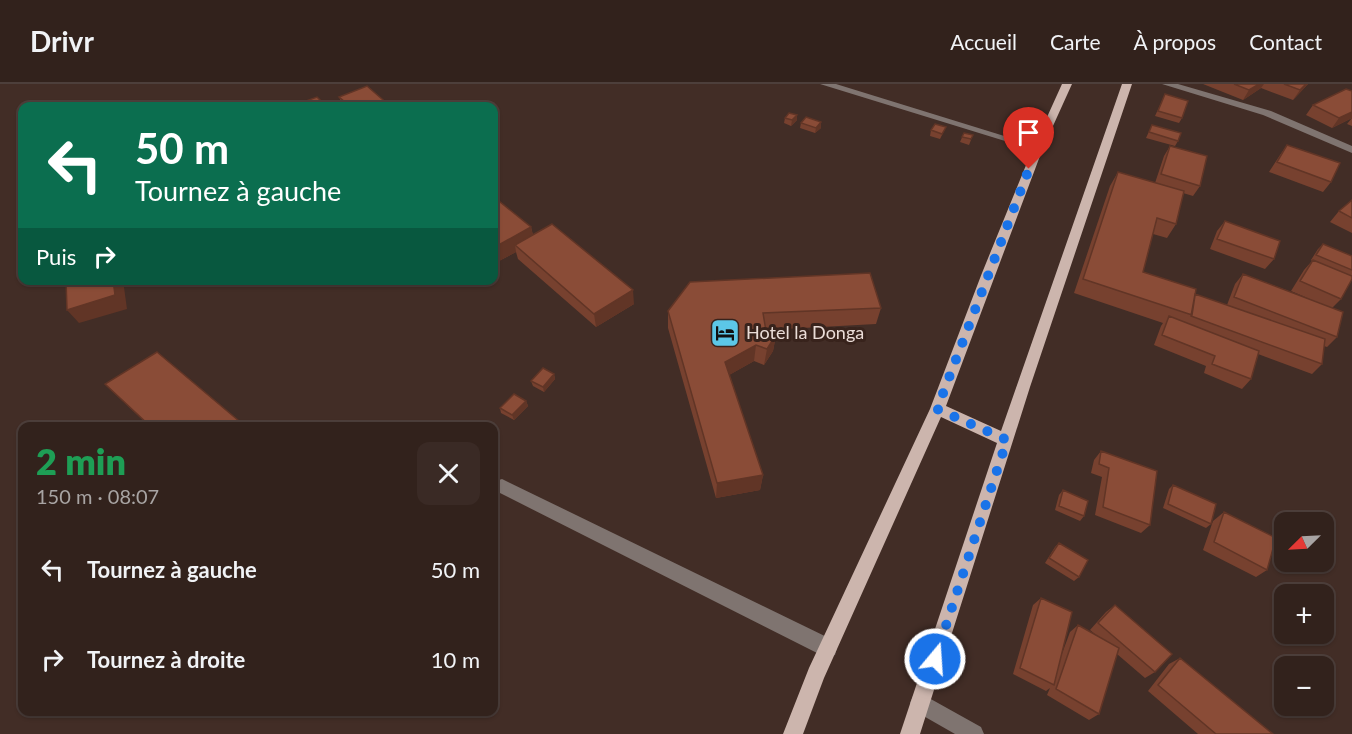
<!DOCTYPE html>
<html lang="fr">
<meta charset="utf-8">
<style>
:root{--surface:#32221c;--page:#3a2a25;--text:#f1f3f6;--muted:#a8a4a3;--line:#4d3f3b}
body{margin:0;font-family:Lato,sans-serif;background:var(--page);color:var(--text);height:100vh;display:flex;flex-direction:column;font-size:22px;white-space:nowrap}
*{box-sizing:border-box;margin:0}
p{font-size:20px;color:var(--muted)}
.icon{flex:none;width:33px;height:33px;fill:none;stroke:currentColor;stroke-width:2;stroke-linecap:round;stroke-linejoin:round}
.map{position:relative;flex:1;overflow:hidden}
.panel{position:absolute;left:18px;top:338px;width:480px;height:294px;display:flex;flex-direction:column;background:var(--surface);border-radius:12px;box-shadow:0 2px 4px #0004,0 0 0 2px var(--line)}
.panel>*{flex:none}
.banner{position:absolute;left:18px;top:18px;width:480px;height:183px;border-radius:12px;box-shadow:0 2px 4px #0004,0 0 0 2px var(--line);background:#0b6e4f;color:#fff;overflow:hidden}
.needle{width:39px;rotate:246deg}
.tools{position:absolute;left:1274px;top:428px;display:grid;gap:12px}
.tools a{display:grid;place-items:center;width:60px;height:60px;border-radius:12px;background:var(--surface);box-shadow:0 2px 4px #0004,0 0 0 2px var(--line);font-size:30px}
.pin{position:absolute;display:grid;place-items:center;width:51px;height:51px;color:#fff;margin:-62px -26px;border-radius:50% 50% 50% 0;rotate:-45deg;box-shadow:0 0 6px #0007}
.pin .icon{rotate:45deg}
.me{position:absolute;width:66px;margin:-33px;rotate:18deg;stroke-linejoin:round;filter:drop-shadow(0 0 4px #0008)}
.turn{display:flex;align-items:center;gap:21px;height:126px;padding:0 18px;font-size:27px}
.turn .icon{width:78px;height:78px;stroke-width:2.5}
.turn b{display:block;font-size:42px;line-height:51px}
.then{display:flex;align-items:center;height:57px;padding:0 18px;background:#0003;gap:12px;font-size:22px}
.round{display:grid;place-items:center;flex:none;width:63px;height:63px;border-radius:12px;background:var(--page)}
.headline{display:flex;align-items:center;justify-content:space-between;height:102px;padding:0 18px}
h1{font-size:36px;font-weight:800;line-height:45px;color:#1e9e55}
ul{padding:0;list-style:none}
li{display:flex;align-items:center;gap:18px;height:90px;padding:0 18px}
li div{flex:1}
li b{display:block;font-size:22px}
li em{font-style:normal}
header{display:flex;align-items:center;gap:36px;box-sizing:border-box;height:84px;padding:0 30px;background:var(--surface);border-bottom:2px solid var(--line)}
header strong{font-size:28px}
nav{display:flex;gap:33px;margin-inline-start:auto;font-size:21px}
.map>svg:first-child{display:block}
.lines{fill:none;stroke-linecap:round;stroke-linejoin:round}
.minor{fill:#7f7470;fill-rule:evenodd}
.major{fill:#ccb5ad;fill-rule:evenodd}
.wall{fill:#77412f}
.shaded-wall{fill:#613526}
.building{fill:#8a4c37;stroke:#613526;stroke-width:1.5}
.route{stroke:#1a73e8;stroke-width:10;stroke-dasharray:0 18}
.labels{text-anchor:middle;stroke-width:6;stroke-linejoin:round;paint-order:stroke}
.poi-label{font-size:18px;fill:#ebddd8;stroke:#38231c;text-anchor:start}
</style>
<header>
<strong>Drivr</strong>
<nav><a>Accueil</a><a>Carte</a><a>À propos</a><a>Contact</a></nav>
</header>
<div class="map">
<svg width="1352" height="650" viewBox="0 0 1352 650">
<rect width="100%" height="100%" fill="#422d26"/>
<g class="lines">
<!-- minor -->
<path class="minor" d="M820 0H836L1043 64 1042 66H1034Z
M1162 0H1178L1271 27 1352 62V69L1263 31Z
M502 395 835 557 837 564 835 571 828 573 821 571 496 407 494 402 496 397Z
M920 609 981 643 984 650H955L913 626 910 619 913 612Z"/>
<!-- major -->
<path class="major" d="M1062 0H1072L1043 64 946 322 1001 347 1122 0H1132L1030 303 920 650H900L997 359 941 333 824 594 803 650H783L809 584 930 325 982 189 1033 64Z"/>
</g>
<!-- wall -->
<path class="wall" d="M1203 0H1308L1293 16 1261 4 1243 16Z
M1165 10 1182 34 1179 39 1155 32Z
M339 13 390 22H343Z
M1313 21 1352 34 1332 44 1306 31Z
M785 34 797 36 791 42 784 39Z
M1352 34V42L1347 40Z
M801 39 821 44 815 49 800 44Z
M1152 41 1178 57 1175 62 1146 54Z
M946 43 940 55 930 52 931 46Z
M964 49 971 56 969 61 960 58Z
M1287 61 1331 98 1323 108 1269 88 1280 71Z
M1170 62 1200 102 1193 112 1183 109 1176 140 1167 154 1153 150 1143 188 1195 210 1227 221 1235 200 1243 190 1310 215 1291 207 1304 186 1312 177 1311 176 1318 165 1323 160 1352 172V195L1341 215 1332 224 1337 253 1327 263 1324 262 1322 280 1312 290 1258 270 1251 295 1242 305 1204 289 1206 282 1154 261 1161 242 1163 239 1074 209 1110 102 1118 88 1155 99 1164 72Z
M494 113 531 143 533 151 634 220 596 243 518 175 516 168 499 177 494 173Z
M1352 116V149L1330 138 1339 127Z
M1225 137 1274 175 1265 185 1210 165 1217 147Z
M881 224 876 240 766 246 776 251 773 267 764 281 754 277 729 291 763 391 760 406 716 414 668 244V227Z
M554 290 555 295 544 308 533 302 531 297Z
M105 300 242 342H149Z
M526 317 528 322 514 336 501 329 500 324Z
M1101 367 1150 441 1141 449 1095 431 1102 393 1091 389 1094 376Z
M1173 401 1211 440 1206 444 1163 424 1169 405Z
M1063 406 1084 432 1080 437 1055 426 1059 411Z
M1224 428 1267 486 1256 493 1203 466 1213 437Z
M1059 459 1079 493 1074 497 1045 479 1055 463Z
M1041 514 1060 575 1070 548 1078 541 1096 551 1090 546 1106 528 1115 521 1155 588 1145 594 1117 570 1099 630 1089 636 1047 611 1050 604 1046 607 1013 590 1033 521Z
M1180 574 1273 650H1198L1148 607 1169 580Z"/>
<!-- shaded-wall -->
<path class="shaded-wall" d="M1259 0H1264L1261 4 1243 16 1249 6Z
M1306 0H1308L1293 16 1300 6Z
M1352 28V34L1332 44 1339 34Z
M797 31V36L791 42 792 36Z
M821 38V44L815 49 816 44Z
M531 143 534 157 515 161 516 168 499 177 495 163Z
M113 196H123L127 225 79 239 67 226Z
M633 206 634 220 596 243 594 230Z
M776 251 773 267 764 281 767 265Z
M756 261 754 277 724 294 725 278Z
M554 290 555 295 544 308 543 303Z
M526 317 528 322 514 336 512 331Z
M239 337 242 342H233Z
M763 391 760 406 716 414 717 399Z"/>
<!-- building -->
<path class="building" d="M1234 0H1259L1249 6Z
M1284 0H1306L1300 6Z
M367 2 390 22H350L339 13Z
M1346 5 1352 7V28L1339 34 1313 21Z
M1165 10 1188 17 1182 34 1158 27Z
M317 13 326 22H292Z
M789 29 797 31 792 36 785 34Z
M806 33 821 38 816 44 801 39Z
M935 40 946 43 942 50 931 46Z
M1152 41 1181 49 1178 57 1149 48Z
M964 49 973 51 971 55 962 53Z
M1287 61 1340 79 1331 98 1277 78Z
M1170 62 1207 72 1200 102 1161 90Z
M1118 88 1184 107 1176 140 1157 134 1143 188 1196 205 1192 231 1083 195Z
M494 113 531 143 495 163 494 162Z
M1352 116V134L1339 127Z
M1225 137 1280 157 1274 175 1217 155Z
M552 140 633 206 594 230 515 161Z
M1323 160 1352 172V186L1316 171Z
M1313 176 1352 192V195L1341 215 1300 197Z
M870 189 881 224 763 229 766 247 776 251 767 265 756 261 725 278 763 391 717 399 668 227 690 198Z
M1243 190 1343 228 1337 253 1234 213Z
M66 196H113L115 211 67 226Z
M1195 210 1325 255 1322 280 1191 232Z
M1169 232 1259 267 1251 295 1212 280 1215 272 1162 251Z
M157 268 239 337 233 342H150L105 300Z
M543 284 554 290 543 303 531 297Z
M514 310 526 317 512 331 500 324Z
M1101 367 1157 387 1150 441 1103 423 1109 384 1099 380Z
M1173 401 1216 420 1211 440 1168 420Z
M1063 406 1088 417 1084 432 1059 422Z
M1224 428 1276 454 1267 486 1214 458Z
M1059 459 1088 476 1079 493 1049 474Z
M1041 514 1072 528 1054 601 1020 584Z
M1115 521 1172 570 1155 588 1098 539Z
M1078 541 1119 564 1099 630 1056 605Z
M1180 574 1273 650H1216L1158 601Z"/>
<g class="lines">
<!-- route -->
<path class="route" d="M935 575 1007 356 937 325 1029 85"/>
</g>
<!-- icons -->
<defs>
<g id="hotel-square" transform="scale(1.5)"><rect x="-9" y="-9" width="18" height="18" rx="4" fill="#5cc7e7" stroke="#38231c"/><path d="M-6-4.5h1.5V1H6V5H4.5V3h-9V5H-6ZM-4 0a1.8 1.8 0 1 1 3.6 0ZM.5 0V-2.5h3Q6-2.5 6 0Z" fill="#111"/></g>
</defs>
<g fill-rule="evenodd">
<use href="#hotel-square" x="725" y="249"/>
</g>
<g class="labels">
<!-- poi labels -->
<g class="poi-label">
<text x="746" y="255">Hotel la Donga</text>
</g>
</g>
</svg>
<div class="tools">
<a><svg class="needle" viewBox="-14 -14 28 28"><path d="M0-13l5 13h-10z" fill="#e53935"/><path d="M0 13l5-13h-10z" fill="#a8a4a3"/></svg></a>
<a>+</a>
<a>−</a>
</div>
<div class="pin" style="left:1029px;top:85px;background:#d93025"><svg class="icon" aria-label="arrive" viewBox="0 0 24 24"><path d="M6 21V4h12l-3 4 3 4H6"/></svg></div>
<svg class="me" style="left:935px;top:575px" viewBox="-20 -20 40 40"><circle r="17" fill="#1a73e8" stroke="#fff" stroke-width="3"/><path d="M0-11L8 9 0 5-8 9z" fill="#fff"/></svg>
<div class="banner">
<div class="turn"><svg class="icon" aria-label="left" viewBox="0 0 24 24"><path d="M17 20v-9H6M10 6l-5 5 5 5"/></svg><div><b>50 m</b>Tournez à gauche</div></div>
<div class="then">Puis<svg class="icon" aria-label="right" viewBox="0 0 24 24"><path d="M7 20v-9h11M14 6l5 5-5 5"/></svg></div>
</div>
<section class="panel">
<div class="headline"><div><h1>2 min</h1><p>150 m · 08:07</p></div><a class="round"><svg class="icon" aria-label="close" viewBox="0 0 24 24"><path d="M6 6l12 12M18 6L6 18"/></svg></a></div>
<ul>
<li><svg class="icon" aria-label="left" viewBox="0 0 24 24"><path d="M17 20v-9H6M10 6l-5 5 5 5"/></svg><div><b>Tournez à gauche</b></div><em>50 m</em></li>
<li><svg class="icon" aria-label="right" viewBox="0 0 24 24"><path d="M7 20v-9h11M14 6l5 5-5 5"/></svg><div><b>Tournez à droite</b></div><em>10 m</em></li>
</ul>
</section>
</div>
